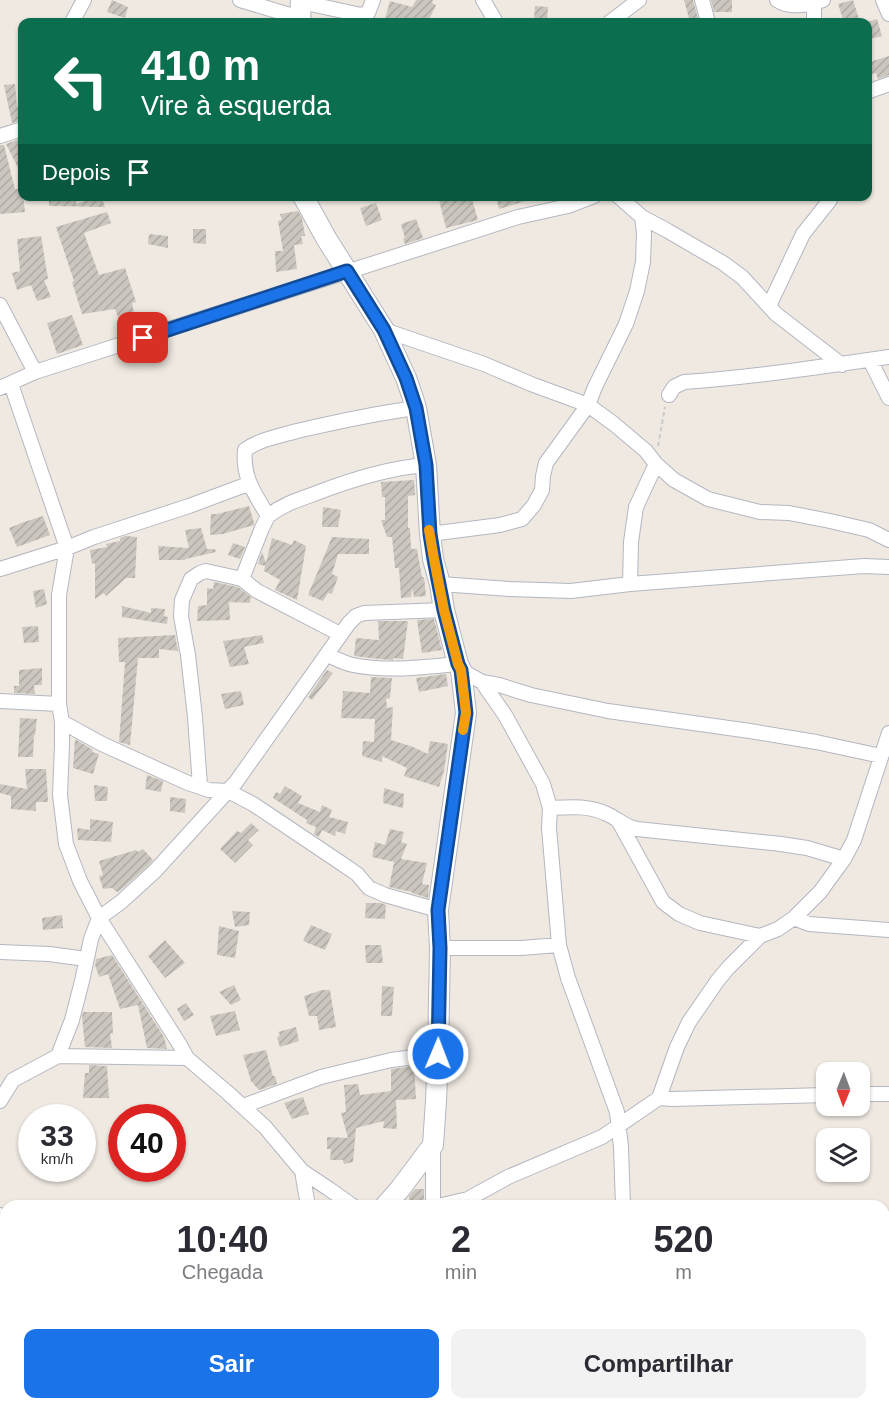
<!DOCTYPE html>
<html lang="pt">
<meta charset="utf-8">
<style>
:root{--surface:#fff;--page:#f2f2f3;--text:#2b2b33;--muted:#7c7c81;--accent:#1a73e8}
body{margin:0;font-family:Helvetica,sans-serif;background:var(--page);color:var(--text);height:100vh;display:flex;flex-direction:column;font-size:22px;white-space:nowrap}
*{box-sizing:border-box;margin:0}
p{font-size:20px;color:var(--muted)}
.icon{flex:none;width:33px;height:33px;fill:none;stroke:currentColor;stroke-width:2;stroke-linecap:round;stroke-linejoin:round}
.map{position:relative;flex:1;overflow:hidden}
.details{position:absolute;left:0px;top:1200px;width:890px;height:210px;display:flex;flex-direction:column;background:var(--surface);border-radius:18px 18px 0 0;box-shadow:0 2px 4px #0004}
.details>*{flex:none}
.banner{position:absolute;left:18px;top:18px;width:854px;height:183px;border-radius:12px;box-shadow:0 2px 4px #0004;background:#0b6e4f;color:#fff;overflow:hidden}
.needle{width:39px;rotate:181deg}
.controls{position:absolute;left:816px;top:1062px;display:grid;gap:12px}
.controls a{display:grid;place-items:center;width:54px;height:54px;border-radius:12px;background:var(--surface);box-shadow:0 2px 4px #0004;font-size:30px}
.speed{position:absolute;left:18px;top:1104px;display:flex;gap:12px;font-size:30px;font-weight:700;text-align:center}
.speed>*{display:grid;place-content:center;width:78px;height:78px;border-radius:50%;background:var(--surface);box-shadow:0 2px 4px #0004;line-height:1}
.speed small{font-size:15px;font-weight:400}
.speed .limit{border:9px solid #d22;background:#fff;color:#111}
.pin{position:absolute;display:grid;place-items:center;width:51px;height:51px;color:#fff;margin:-26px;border-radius:12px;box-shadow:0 3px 9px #0006}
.me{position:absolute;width:66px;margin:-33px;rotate:1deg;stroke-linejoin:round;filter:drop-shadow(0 0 4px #0008)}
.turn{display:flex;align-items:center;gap:21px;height:126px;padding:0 24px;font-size:27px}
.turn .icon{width:78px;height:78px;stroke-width:2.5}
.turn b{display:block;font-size:42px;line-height:51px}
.then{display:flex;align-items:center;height:57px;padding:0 24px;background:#0003;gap:12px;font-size:22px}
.eta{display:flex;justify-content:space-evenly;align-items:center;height:102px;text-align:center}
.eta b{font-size:36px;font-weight:700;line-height:42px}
.cta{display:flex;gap:12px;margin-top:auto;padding:12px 24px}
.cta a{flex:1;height:69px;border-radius:12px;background:var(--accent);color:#fff;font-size:24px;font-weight:700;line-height:69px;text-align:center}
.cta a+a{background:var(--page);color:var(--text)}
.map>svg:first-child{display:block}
.building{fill:url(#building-hatch)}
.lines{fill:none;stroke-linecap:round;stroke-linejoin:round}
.street-casing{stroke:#b4b7c1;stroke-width:16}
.secondary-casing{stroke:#b4b7c1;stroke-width:22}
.path{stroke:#c9c9c9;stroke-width:2;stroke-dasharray:4.5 3;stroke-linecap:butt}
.street{stroke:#fff;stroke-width:14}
.secondary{stroke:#fff;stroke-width:20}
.route-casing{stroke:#114b97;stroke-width:15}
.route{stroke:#1a73e8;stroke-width:10}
.slow{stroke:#f59e0b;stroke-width:10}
</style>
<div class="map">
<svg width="889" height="1410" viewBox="0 0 889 1410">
<defs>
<pattern id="building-hatch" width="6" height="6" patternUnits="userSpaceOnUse" patternTransform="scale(1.5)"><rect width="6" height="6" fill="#cbc7bf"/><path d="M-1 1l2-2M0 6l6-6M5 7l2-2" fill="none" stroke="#afaba4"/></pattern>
</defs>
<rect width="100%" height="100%" fill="#efe9e1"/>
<!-- building -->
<path class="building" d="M112 0 128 7 125 18 107 12Z
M416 0H433L432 3 436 5 428 22H384L390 1 412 7Z
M684 0H693L699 22H690Z
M711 0H732V12H714Z
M853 0 860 22H844L838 4Z
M535 6 548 7 547 20H534Z
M877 19 882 36 867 40V22Z
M889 56V75L878 79 876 73 867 76V63Z
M15 84 17 107 22 106V120L12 123 4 85Z
M22 138V176L6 144Z
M0 145H4L15 189H22L25 212 0 214Z
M49 196H76V204L101 196 105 207 49 206Z
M438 196H471L478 220 446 228Z
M496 196H532V199L499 209Z
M376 203 382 220 366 226 360 208Z
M298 211 302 218 305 236H301L303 244 294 245 297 269 276 272 275 251H283L278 221 282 220 280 214Z
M107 212 111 223 84 233 99 275 125 268 136 302 132 303 136 322 121 325 115 309 82 314 72 282 74 281 56 227Z
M416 219 423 238 405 244 403 239 405 238 401 224Z
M193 229H206V244L193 243Z
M149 234 168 236V248L148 244Z
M41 236 48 279 44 280 51 297 37 301 31 285 17 290 12 273 20 271 17 239Z
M72 315 83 345 57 354 47 323Z
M414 480 415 495 408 496V528H410L411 549H417L422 577H424L426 596 414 597 412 588 411 597 401 598 399 568H395L392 537H387L381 520H385V497H382L381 482Z
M249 506 254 523V525L223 534 210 535 211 514H217Z
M323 507 341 510 338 527H322Z
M43 516 50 535 17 547 9 528 24 522Z
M201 528 207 549H215L216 552 185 559V560H159L158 546 189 548 185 530Z
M125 536 137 537 135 578H126L106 596 104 593 95 599V563L92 564 90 550 107 547 106 544 120 541V538Z
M332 537 369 539V554H338L332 574 338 577 332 594 328 593 323 601 308 595Z
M272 538 292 545 294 540 306 546 297 600 275 590 280 580 264 571 265 566 258 564 262 552 266 563Z
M233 543 245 547 240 559 228 555Z
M214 582 238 587 251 597 250 603 229 602 230 620 197 621 198 606 207 605V588L213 589Z
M44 589 47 604 36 608 33 591Z
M122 606 151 613V608L165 609 164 616 168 617 167 624 122 617Z
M434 619 442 650 422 653 417 620Z
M378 621H408L403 659 393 658V660L379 659 354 656 356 638 379 640Z
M38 626 39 642 24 643 22 627Z
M175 635 178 651 159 649V658H138L130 745 119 742 125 662H119L118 638Z
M262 635 264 643 244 647 249 664 230 667 223 641Z
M42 668V685H34L35 694 14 693V686H19V670Z
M327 670 333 673 312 700 308 697Z
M446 674 448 686 419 692 416 678Z
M371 677 392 678 390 698 386 699 387 708 393 707 391 740 413 747 428 754 430 741 448 744 444 771 439 787 404 776 407 768 382 756V762L362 756 363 741 374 742 375 719 341 718 343 691 370 693Z
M241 691 244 705 225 709 221 694Z
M20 718 37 719 35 735H34L33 757H18Z
M75 739 93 750 92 752 99 754 93 774 73 768Z
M25 769H46L48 802H36V811L11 809V796L0 793V784L27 789Z
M147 775 163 781 161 792 145 789Z
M94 785 108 787 107 801H95Z
M285 786 302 796 298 803 320 812 322 805 332 810 329 817 348 822 345 834 336 831 335 836 322 830 319 837 314 834 316 827 306 823 307 820 273 798 276 792 280 794Z
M384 788 404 794 403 808 383 803Z
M170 797 186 799 185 813 170 811Z
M90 819 113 822 111 842 78 840 77 828 90 830Z
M251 823 259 830 248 840 253 845 235 863 220 849 237 831 241 833Z
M390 829 404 832 401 842 407 844 401 859 427 863 422 884 429 885 428 898 412 893V892L389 887 394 862 372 857 375 842 385 845Z
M143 849 153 860 149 865 122 889 117 892 112 888 103 889 99 876 103 875 99 861 136 850 138 852Z
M366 903H381L386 905 385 919 365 918Z
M232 911 250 912 249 925 235 927Z
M62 915 63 928 43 930 42 918Z
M311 925 332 934 325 950 303 941Z
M219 926 239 931 235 958 217 955Z
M165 940 185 963 165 978 148 956Z
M365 945H381L383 963H366Z
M112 955 164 1037 167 1049 147 1048 138 1005 120 1009 108 974 99 977 95 965 96 959Z
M234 985 241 1000 231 1005 219 992Z
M382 986 394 987 392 1016H381Z
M322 990H330L336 1027 319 1030 317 1016H309L304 996Z
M186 1003 194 1015 184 1021 177 1009Z
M235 1011 240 1030 216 1036 210 1016Z
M83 1012H112L113 1034 110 1033 112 1048 85 1047 82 1017Z
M296 1027 299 1041 280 1047 277 1038 280 1035 278 1032Z
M266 1050 273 1076H275L277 1084 259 1090 251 1081 243 1055Z
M89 1065 107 1066 109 1098H83L85 1073H89Z
M414 1066 416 1099 396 1100 397 1129 383 1128 384 1121 356 1128 353 1162 344 1164 343 1160H330L331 1149H327V1137L348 1138 341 1113 346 1112 344 1085 358 1084 360 1095 391 1091V1069Z
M303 1097 309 1114 292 1119 284 1103Z
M415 1189H424V1205H409V1196Z"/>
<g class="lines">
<!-- street casing -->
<g class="street-casing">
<path id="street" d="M240 0 300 18
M483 0 496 22
M702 0 708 22
M777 0C791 9 807 5 823 0
M883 0 889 14
M301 2 361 15 368 13 373 0
M72 22 84 0
M610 22 639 0
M814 22V3
M867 92 889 84
M0 136 22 129
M618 196 642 217 668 231 723 263 742 277 776 314 842 365
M0 305 35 372
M769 306 803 234 830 200
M384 330 484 364 531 384 588 405 614 424 646 451 656 464 674 480 708 499 760 512 789 513 830 521 869 530 889 540
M870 360 889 398
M11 384 67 548 59 595V704L62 722V745L60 795 66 844 80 881 99 918 180 1045 187 1058 228 1093 265 1127 302 1171 329 1189 353 1206
M0 388 35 372 518 217 568 206 594 196
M669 395 674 387 684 382C753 377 821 367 889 357
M268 516C282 505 297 500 314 494 350 480 387 468 426 465
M430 534 500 525 522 519 534 505 542 490 543 476 546 463 588 405 595 387 626 324 637 291 643 262 644 233 642 217
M0 569 67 548 94 537 189 506 248 484
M242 579 262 528 268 516C255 494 242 477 245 450 260 439 280 436 297 431 336 422 376 413 416 408
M440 584 510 589 571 591 630 584 864 566 889 567
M630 584 631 542 636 507 656 464
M327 655C335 658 344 663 353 665 387 672 424 667 458 664
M461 670 482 682 505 715 543 784 550 808 549 828 559 945 568 978 617 1112 621 1147 623 1206
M482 682 499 685 531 695 608 711 750 731 816 742 881 756
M0 701 59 704
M62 722 102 744 188 783 209 790 228 791 253 804 341 863 357 874 369 888 385 895 438 910
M200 786 195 717 188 655 181 616 182 600 191 579 200 573 206 571 242 579 257 591 340 634
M550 808C569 807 589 805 607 814 618 819 625 827 637 829L781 844 807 848 844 859
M619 822 663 902 679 914 700 923 760 936
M794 918 809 924 889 930
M440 948H521L559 945
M0 952 49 954 86 959
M58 1056 72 1020 82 981 91 939 99 918 121 902 155 871 236 782 349 623 356 616 364 613 444 610
M860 1094H889
M659 1098 677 1047 689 1022 718 980 728 968 760 936 778 929 794 918 820 892 844 859 854 840 889 733
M0 1101 13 1080 58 1056 187 1058
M243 1106 321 1077 391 1060 438 1054
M433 1145V1206
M302 1171 308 1206
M438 1206 468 1199 508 1177 602 1137 659 1098 672 1099 826 1095
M0 1215 6 1221
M884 1226 889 1227
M0 1373 6 1374
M146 1404 161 1410
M293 1404V1408L295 1410
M534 1404 538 1410
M778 1404 799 1410
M396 1410 399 1404
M587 1410 589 1404"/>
</g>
<!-- secondary casing -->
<g class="secondary-casing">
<path id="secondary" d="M300 22 301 0
M303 196 326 238 384 330 406 378 412 395 416 408 426 465 430 534 433 559 440 584 444 610 458 664 461 670 466 713 438 910 440 948 438 1054 436 1101 433 1145 400 1189 385 1206
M176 1410 184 1404"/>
</g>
<!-- path -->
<path class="path" d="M658 446 665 407"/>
<!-- street -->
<use href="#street" class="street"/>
<!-- secondary -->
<use href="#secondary" class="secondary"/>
</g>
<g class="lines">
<!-- route casing -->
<g class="route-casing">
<path id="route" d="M143 338 347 271 384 330 406 378 416 408 426 465 430 534 434 559 444 610 458 664 461 670 466 713 438 910 440 948 438 1054"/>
</g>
<!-- route -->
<use href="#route" class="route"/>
<!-- slow -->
<path class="slow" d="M429 530 434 559 444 610 458 664 461 670 466 713 463 730"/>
</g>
</svg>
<div class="controls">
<a><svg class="needle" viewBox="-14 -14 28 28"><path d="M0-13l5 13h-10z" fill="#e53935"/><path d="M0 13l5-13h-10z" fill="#7c7c81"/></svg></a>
<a><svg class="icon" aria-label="layers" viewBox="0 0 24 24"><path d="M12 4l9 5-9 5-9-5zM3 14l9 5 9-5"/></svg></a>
</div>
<div class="speed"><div>33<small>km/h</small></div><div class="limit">40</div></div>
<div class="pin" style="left:143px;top:338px;background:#d93025"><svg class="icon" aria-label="arrive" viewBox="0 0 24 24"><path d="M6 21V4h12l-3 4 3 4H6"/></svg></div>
<svg class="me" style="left:438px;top:1054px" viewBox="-20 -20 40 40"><circle r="17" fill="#1a73e8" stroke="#fff" stroke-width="3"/><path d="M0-11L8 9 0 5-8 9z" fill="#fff"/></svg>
<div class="banner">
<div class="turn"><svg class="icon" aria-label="left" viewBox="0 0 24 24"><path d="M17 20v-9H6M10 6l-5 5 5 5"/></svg><div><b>410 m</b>Vire à esquerda</div></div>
<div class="then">Depois<svg class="icon" aria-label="arrive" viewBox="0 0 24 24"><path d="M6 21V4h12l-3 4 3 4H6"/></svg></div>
</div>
<section class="details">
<div class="eta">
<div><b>10:40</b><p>Chegada</p></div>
<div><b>2</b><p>min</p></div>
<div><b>520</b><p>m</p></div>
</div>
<div class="cta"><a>Sair</a><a>Compartilhar</a></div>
</section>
</div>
